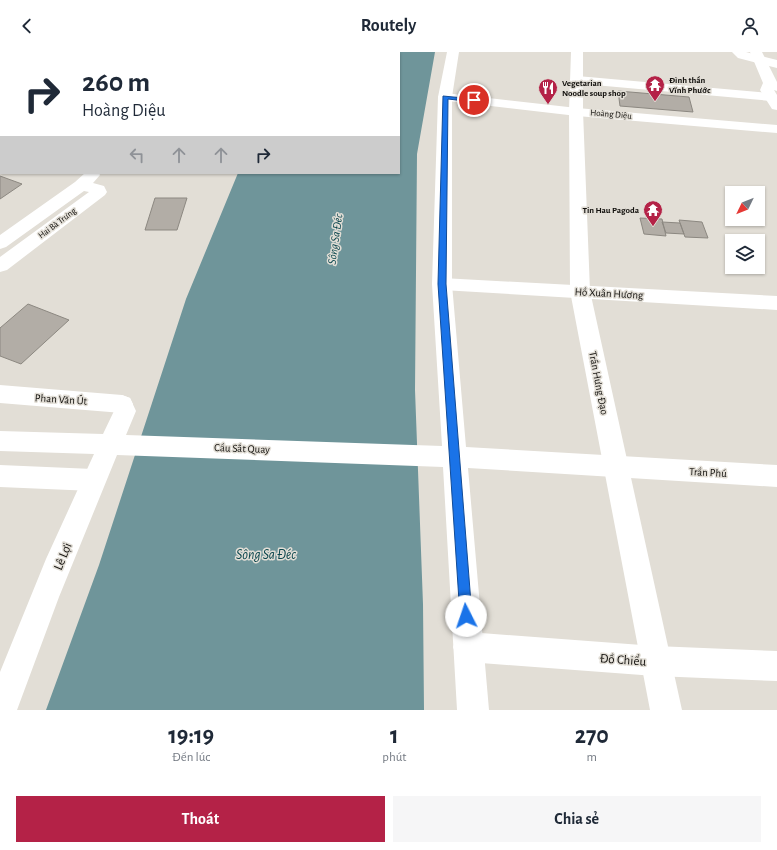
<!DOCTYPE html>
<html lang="vi">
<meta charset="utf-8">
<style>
:root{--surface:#fff;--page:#f6f6f7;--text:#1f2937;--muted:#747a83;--accent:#b42247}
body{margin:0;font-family:"Alegreya Sans",sans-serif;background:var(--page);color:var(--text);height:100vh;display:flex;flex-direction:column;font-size:15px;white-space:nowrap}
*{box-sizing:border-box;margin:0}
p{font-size:13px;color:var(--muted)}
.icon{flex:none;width:22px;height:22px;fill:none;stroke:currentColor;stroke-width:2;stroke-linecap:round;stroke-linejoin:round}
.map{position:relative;height:658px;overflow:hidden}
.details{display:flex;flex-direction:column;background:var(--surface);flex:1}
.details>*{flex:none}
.hud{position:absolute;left:0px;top:0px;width:400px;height:122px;box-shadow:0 1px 3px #0004;background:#fff;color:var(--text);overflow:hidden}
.needle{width:26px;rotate:227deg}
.fabs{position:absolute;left:725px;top:134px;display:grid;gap:8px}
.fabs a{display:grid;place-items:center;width:40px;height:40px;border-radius:0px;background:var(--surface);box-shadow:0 1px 3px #0004;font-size:20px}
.pin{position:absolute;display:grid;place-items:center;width:34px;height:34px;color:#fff;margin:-17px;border:2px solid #fff;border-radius:50%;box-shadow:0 1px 4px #0007}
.me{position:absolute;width:44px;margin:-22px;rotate:356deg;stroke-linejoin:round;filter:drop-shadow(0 0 3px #0008)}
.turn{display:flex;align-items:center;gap:14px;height:84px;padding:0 16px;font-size:18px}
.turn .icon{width:52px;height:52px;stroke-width:2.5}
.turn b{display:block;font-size:28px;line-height:34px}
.lanes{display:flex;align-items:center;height:38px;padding:0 16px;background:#0003;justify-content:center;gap:20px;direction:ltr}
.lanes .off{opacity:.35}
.eta{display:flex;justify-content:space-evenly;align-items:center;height:68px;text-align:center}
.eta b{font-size:24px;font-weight:700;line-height:28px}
.cta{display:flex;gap:8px;margin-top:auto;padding:8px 16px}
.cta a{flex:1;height:46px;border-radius:0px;background:var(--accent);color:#fff;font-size:16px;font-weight:700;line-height:46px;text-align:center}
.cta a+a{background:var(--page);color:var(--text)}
header{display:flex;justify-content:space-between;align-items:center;height:52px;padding:0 16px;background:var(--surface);font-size:18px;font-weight:700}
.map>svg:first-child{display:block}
.water{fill:#6f959a}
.building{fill:#b2ada6;stroke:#8c8881}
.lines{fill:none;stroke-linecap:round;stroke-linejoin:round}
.minor{fill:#fff;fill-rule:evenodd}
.tertiary{fill:#fff;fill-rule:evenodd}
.secondary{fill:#fff;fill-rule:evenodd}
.route{fill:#1a73e8;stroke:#114b97}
.labels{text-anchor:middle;stroke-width:3;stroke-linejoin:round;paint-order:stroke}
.far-poi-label{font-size:9px;font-weight:bold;fill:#12100d;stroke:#e2ded6;text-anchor:start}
.far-street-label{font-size:9px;fill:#12100d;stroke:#e2ded6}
.street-label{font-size:11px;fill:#12100d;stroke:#e2ded6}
.water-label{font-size:12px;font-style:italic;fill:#09454c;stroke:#e2ded6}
.near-street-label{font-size:13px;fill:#12100d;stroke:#e2ded6}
.near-water-label{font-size:14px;font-style:italic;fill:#09454c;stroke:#e2ded6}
</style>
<header><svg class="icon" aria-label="back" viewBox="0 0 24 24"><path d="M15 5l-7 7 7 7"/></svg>Routely<svg class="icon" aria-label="person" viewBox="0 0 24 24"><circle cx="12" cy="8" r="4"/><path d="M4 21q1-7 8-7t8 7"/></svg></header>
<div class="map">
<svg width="777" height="658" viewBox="0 0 777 658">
<rect width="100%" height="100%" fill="#e2ded6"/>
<!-- water -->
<path class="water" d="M278 0H435L417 102 415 338 423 552 424 658H46L99 513 186 247 238 121H399V1Z"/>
<!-- building -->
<path class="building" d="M618 39 689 45 693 60 620 54Z
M0 124 22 132 0 147Z
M155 146H187L177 178H145Z
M640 166 662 167 666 184 644 182Z
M679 168 702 170 708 186 685 185Z
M662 170 680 171 684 182 666 181Z
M28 252 69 268 21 312 0 304V276Z"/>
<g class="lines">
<!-- minor -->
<path class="minor" d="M732 0H746L777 8V16L738 6Z
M577 24 771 41 776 42 777 46 771 49 572 31 570 28 572 25Z
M445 41 577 56 777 73V81L577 64 440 48 438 45 440 42Z
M85 121H99L100 123 93 131 104 134 107 140 105 143 7 218 0 220V205L89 140 84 139 6 195 0 197V183L75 130Z
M442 226 777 244V258L442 238 435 236 432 232 435 228Z
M0 333 122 343 130 346 133 352 130 358 122 361 0 351Z
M0 413 93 417 102 420 105 428 102 436 93 439 0 435Z
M468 580 655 594 777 599V629L655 624 468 610 457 606 453 595 457 584Z"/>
<!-- tertiary -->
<path class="tertiary" d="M63 0H75L76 1H64Z
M447 0H459L452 45V232L466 395 777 413V435L468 416 489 658H457L443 415 117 403 59 545 17 658H0V620L46 507 94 402 0 399V379L103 382 114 359 111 352 114 346 122 343 130 346 136 359 126 383 442 394 432 232 438 45Z
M750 0H762L777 30V39L774 38 777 43V58L772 57 760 38 763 31Z
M0 26H1V34H0Z"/>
<!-- secondary -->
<path class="secondary" d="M571 0H583V59L590 239 682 658H650L570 239 569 59Z"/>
</g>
<!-- route -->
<path class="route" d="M443 44 474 47 477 48 474 50 448 47 446 232 472 564 470 568 466 569 462 568 460 564 438 232Z"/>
<!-- icons -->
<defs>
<g id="temple-pin" transform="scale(1)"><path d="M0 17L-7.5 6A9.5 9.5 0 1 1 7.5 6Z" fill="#b42247" stroke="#e2ded6"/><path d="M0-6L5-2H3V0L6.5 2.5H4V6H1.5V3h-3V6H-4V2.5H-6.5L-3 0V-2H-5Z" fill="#fff"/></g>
<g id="restaurant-pin" transform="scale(1)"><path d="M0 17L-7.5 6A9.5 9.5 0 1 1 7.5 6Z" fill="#b42247" stroke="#e2ded6"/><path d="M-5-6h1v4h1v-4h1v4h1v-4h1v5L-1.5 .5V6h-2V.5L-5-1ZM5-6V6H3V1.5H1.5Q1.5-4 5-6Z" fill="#fff"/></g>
</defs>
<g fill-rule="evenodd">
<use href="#temple-pin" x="655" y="33"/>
<use href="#restaurant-pin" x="548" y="36"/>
<use href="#temple-pin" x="653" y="158"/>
</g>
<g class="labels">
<!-- far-poi labels -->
<g class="far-poi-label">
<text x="669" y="31">Đình thần<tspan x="669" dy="10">Vĩnh Phước</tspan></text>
<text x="562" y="34">Vegetarian<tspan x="562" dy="10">Noodle soup shop</tspan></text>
<text x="639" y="161" text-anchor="end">Tin Hau Pagoda</text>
</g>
<!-- far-street labels -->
<g class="far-street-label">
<text transform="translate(611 62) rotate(5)" y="3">Hoàng Diệu</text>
<text transform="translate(57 171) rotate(-37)" y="3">Hai Bà Trưng</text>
</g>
<!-- street labels -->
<g class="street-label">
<text transform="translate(609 241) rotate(3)" y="4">Hồ Xuân Hương</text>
<text transform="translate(599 331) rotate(79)" y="4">Trần Hưng Đạo</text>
<text transform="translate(61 347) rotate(4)" y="4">Phan Văn Út</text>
<text transform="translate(242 396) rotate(2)" y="4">Cầu Sắt Quay</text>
<text transform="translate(708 420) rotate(3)" y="4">Trần Phú</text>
</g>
<!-- water labels -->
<g class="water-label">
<text transform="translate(335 187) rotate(-82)" y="4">Sông Sa Đéc</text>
</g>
<!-- near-street labels -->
<g class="near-street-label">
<text transform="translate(62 504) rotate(-68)" y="5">Lê Lợi</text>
<text transform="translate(623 607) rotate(4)" y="5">Đồ Chiểu</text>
</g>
<!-- near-water labels -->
<g class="near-water-label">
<text x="266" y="507">Sông Sa Đéc</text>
</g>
</g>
</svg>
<div class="fabs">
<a><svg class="needle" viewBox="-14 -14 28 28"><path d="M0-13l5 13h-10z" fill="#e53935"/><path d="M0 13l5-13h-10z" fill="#747a83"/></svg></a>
<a><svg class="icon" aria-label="layers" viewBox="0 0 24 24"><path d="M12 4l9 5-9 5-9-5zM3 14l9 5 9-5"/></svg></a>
</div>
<div class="pin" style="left:474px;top:48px;background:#d93025"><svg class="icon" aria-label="arrive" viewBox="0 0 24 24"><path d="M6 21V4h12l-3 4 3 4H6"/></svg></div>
<svg class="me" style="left:466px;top:564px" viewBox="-20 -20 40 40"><circle r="19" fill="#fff"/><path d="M0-13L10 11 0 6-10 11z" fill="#1a73e8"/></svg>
<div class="hud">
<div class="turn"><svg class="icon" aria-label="right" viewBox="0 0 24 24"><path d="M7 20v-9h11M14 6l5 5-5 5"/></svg><div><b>260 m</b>Hoàng Diệu</div></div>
<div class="lanes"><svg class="icon off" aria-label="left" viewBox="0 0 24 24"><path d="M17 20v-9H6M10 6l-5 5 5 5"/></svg><svg class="icon off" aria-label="ahead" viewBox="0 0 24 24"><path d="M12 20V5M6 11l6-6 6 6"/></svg><svg class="icon off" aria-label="ahead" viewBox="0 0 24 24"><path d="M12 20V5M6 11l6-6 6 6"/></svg><svg class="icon" aria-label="right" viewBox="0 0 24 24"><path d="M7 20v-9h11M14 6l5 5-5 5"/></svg></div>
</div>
</div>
<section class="details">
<div class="eta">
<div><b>19:19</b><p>Đến lúc</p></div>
<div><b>1</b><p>phút</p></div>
<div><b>270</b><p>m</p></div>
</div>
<div class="cta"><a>Thoát</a><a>Chia sẻ</a></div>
</section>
